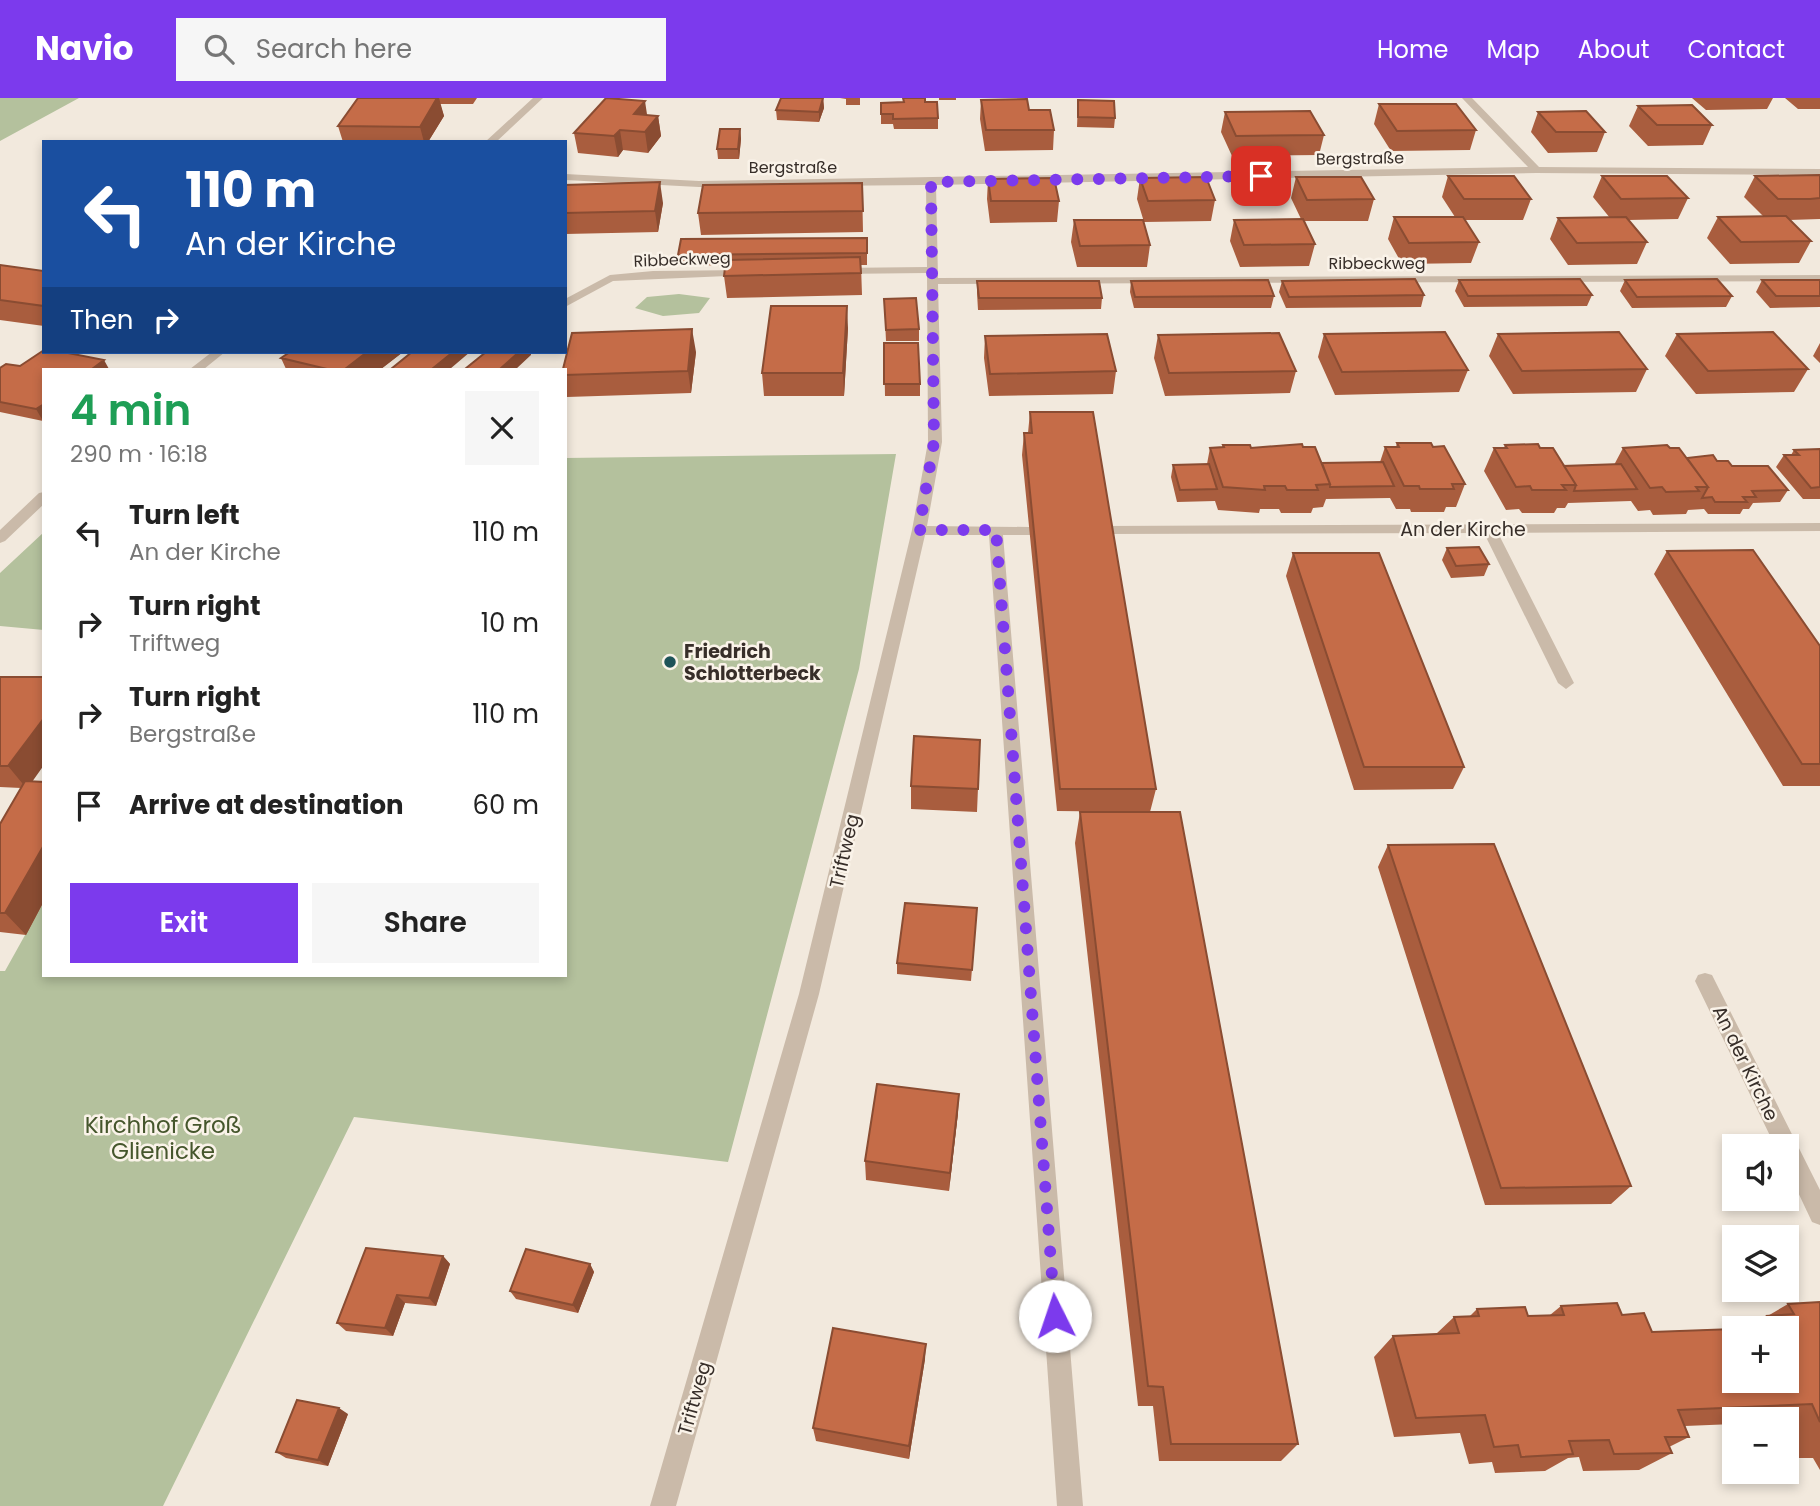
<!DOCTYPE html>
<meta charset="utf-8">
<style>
:root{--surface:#fff;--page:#f6f6f6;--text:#222;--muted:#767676;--accent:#7c3aed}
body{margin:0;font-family:Poppins,sans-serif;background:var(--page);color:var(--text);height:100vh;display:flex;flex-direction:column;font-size:26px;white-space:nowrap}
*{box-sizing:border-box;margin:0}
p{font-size:23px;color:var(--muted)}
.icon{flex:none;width:38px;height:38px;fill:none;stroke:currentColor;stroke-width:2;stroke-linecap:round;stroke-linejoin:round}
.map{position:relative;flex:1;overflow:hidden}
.panel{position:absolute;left:42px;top:270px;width:525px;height:609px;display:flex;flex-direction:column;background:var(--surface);border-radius:0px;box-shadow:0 4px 10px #0003}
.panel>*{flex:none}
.guide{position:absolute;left:42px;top:42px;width:525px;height:214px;border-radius:0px;box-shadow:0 4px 10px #0003;background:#1a4fa0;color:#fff;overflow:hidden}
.controls{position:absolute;left:1722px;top:1036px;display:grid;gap:14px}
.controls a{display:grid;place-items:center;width:77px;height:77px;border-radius:0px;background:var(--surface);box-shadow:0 4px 10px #0003;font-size:35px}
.pin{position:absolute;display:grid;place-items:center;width:60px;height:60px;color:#fff;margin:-30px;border-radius:14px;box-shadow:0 4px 10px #0006}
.me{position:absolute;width:77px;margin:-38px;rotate:356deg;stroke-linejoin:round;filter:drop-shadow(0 0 5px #0008)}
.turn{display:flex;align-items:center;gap:24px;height:147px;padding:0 28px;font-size:32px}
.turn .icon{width:91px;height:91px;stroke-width:2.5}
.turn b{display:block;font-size:49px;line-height:60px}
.then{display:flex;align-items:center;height:66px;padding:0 28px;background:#0003;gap:14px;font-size:26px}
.round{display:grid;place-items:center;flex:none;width:74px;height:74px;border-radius:0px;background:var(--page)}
.overview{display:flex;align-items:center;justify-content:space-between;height:119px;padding:0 28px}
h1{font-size:42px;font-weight:600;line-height:52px;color:#1e9e55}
.cta{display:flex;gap:14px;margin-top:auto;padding:14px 28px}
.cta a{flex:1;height:80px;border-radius:0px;background:var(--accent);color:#fff;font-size:28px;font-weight:600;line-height:80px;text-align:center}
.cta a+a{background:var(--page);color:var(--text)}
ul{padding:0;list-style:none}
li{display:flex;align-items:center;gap:21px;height:91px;padding:0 28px}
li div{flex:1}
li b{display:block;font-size:26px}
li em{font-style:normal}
header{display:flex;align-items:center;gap:42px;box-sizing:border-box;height:98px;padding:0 35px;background:var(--accent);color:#fff}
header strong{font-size:33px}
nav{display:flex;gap:38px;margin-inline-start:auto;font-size:24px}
.search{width:490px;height:63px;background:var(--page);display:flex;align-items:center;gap:18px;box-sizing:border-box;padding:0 24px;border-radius:0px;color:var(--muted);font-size:26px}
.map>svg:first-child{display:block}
.green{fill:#b4c19d}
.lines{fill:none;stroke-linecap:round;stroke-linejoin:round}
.minor{fill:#cabaa9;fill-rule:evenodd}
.wall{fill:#a95d3e}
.shaded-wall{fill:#8a4c32}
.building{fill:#c56c48;stroke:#8a4c32;stroke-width:2}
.route{stroke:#7c3aed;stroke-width:12;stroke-dasharray:0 21.6}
.poi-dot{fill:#1e5359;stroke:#faf3e9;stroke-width:2.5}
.labels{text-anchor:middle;stroke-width:5;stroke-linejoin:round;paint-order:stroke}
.far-street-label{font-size:16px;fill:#372e29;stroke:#faf3e9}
.street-label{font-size:19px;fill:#372e29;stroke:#faf3e9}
.poi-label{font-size:19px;font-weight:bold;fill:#372e29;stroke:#faf3e9;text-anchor:start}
.near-park-label{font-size:23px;fill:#45562c;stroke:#faf3e9}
</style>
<header>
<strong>Navio</strong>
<div class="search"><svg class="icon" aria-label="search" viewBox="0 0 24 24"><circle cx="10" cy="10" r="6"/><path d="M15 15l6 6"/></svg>Search here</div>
<nav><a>Home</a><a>Map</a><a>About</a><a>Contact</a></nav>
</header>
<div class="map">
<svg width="1820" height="1408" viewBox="0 0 1820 1408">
<rect width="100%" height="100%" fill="#f2e9dd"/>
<!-- green -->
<path class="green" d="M0 0H79L0 43Z
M679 196 710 200 699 215 663 218 635 210 647 199Z
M896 356 859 571 728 1064 354 1019 163 1408H0V873H5L44 803V877H565V360Z
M44 434V532L0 528V475Z"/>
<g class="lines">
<!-- minor -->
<path class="minor" d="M533 0H543L496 44H485Z
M1462 0H1472L1539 69 1820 71V77L1536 75 936 87 938 180 1820 177V183L938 186 942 344 927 428 1030 429 1037 433 1030 437H1003L1083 1408H1057L989 437H925L819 896 676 1408H650L799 896 912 432 928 344 927 175 837 176 831 173 837 170 927 169 926 87 699 89 565 82V76L699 83 1528 69Z
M746 172 752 175 750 177 613 183 565 209V201L610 177 653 173Z
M212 254H225L204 271H190Z
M44 394V406L5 443 0 445V432L39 395Z
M1820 425V433L1498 435 1574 585 1566 591 1558 585 1484 435 1105 436 1098 432 1105 428Z
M1705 875 1712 877 1820 1092V1127L1812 1124 1787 1071V1048H1775L1695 883 1698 877Z"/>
</g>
<!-- wall -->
<path class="wall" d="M358 0H477L473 6H440L444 18 428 44H343L338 28Z
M823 0 824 10 819 24 777 22 776 12Z
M840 0H860V7H846V1Z
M939 0H956V2H939Z
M1692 0H1773L1767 11 1706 12Z
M1785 0H1820V11H1798Z
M981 2 1029 12 1054 32 1053 52 985 53 980 21Z
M1078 2 1115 20 1114 30 1077 29Z
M925 4 938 20V31H894L893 26H881V5Z
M1379 6 1476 32 1470 52 1391 53 1374 26Z
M1638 8 1712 27 1703 47 1648 48 1629 28Z
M1225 14 1324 37 1319 57 1232 58 1221 34Z
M1538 14 1605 34 1597 54 1548 55 1531 34Z
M647 17 658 18 661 38 648 55 623 52 618 59 578 55 574 35Z
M740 31 741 41 739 61H718L717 51Z
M1448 78 1531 101 1523 122H1465L1479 144 1471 165 1402 166 1388 141 1394 119H1455L1442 99Z
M1602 78 1688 100 1678 121 1628 122 1647 144 1637 166 1568 167 1550 141 1558 120H1610L1593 99Z
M1755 78H1820V121L1789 122 1811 143 1799 165 1730 166 1707 140 1718 119H1764L1744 99Z
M1296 79 1374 101 1368 123H1303L1315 146 1309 168 1240 169 1230 143 1234 122 1301 121 1291 100Z
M1140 80 1215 102 1211 123 1144 124 1137 101Z
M988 81 1059 103 1057 124 990 125 987 101Z
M862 85 863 134 701 137 698 115Z
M565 87 663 105 658 134 565 136Z
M1074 122 1150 147 1147 169H1077L1071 144Z
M867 140V167H861L862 197 727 200 724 178 725 167 679 168 678 157Z
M0 167 44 173V228L0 222Z
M1459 182 1592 197 1587 208 1464 209 1455 193Z
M1625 182 1732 198 1726 209 1632 210 1620 193Z
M1762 182H1820V209L1770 210 1756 194Z
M977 183 1102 200 1101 211 978 212 977 195Z
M1131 183 1274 198 1271 210H1134L1130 194Z
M1282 183 1424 197 1421 209 1286 210 1279 194Z
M884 201 919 231V243H886Z
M848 230 844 298H764L762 275Z
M1324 236 1468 272 1459 294 1335 297 1318 259Z
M1498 236 1647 271 1636 294 1513 296 1489 258Z
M1677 236 1808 271 1794 294 1696 296 1665 258Z
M1158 237 1296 273 1290 295 1165 298 1154 260Z
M985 238 1116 273 1113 296 989 298 984 260Z
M884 245 920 286V298H885Z
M1820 245V265L1813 258Z
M290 254H403L381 271H286L281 260Z
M696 254 691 295 567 299 565 290V271Z
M20 268 44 271 43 323 0 314V270Z
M1030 314 1156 691 1150 714 1057 713 1022 357 1024 335H1028Z
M1397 345 1433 349 1465 386 1456 409H1446L1444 414H1411L1410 411H1396L1390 400 1326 401 1323 409 1313 410 1311 415H1281L1279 411H1260L1259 415 1218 412 1215 403 1177 404 1171 379 1173 367 1207 366 1210 350 1222 349 1223 347 1251 350 1303 349 1322 365 1380 364 1385 349H1396Z
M1505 347 1540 350 1564 368 1614 367 1623 350H1670L1687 360 1717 363 1788 392 1780 404 1753 405 1749 411H1743L1740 416H1708L1704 411 1688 412 1686 416 1653 417 1650 412 1638 413 1631 403 1568 405 1565 410H1557L1554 415H1522L1519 411 1506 412 1484 373 1494 350H1504Z
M1820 351V401H1803L1776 369 1784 357H1791L1794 352Z
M1447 450 1489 466 1484 478 1451 480 1442 462Z
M1667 453 1820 548V688H1783L1654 476Z
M1293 455 1464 669 1453 691 1354 692 1286 478Z
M0 579 32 683 44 684V803L26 837 0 834V726L21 690 0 689Z
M980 642 977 714 911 711V688Z
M1080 714 1298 1346 1281 1363H1159L1153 1308H1138L1075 745Z
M1388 747 1631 1088 1611 1106 1485 1107 1378 769Z
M977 810 971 883 897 876V865Z
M958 1015 949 1093 866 1082 865 1063Z
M443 1158 450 1166 436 1208 405 1205 393 1238 346 1233 337 1225Z
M590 1166 594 1174 578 1215 516 1201 510 1193Z
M1820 1204V1372L1813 1360H1789L1787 1355V1321H1734V1326L1685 1328 1689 1339 1669 1349 1672 1355 1639 1372 1583 1373 1579 1359 1568 1360 1545 1373 1495 1375 1492 1364 1469 1366 1460 1335 1394 1339 1374 1259 1393 1238 1436 1236 1454 1219H1469L1477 1211 1528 1218 1550 1217 1561 1208 1622 1217 1652 1234 1747 1230 1788 1206Z
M925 1261 909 1361 816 1343 813 1330Z
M348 1316 328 1368 286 1360 276 1354Z"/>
<!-- shaded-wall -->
<path class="shaded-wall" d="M437 0H439L444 18 428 44H424L420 29Z
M823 0 824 10 819 24V14Z
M645 3 648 23 634 16Z
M658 18 661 38 648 55 645 34Z
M740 31 741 41 739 61 738 51Z
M620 32 623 52 618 59 614 38Z
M660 84 663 105 658 134 655 113Z
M847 208 848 230 844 298 843 275Z
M692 231 696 254 691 295 688 273Z
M367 254H403L381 271H345Z
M453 254H470L450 271H432Z
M519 254H531V257L516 271H500Z
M104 262 109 271H92Z
M44 306V323H43L36 311Z
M44 620V667L27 691 8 668Z
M44 747V803L26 837 5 815Z
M959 996 958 1015 949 1093 950 1075Z
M443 1158 450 1166 436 1208 429 1200Z
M590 1166 594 1174 578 1215 573 1207Z
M397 1197 405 1205 393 1238 385 1230Z
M926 1246 925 1261 909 1361V1348Z
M339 1310 348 1316 328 1368 318 1362Z"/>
<!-- building -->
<path class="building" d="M358 0H437L420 29 338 28Z
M606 0 645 3 634 16 658 18 645 34 620 32 614 38 574 35Z
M781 0H823L819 14 776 12Z
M903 0H925V4H937L938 20 893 21V16H881V5L904 4Z
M1027 1 1029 12H1050L1054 32H986L981 2Z
M1078 2 1114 3 1115 20 1078 19Z
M1379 6H1456L1476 32 1397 33Z
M1692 7 1712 27H1657L1638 8Z
M1310 13 1324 37 1236 38 1225 14Z
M1586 13 1605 34H1556L1538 14Z
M720 31H740L738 51H717Z
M1820 77V100L1810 101H1778L1755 78Z
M1448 78H1514L1531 101H1464Z
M1602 78H1667L1688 100 1621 101Z
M1206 79 1215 102 1148 103 1140 80Z
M1296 79H1361L1374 101 1307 102Z
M1054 80 1059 103H991L988 81Z
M660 84 655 113 565 115V87Z
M862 85 863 113 698 115 703 87Z
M1786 118 1811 143 1741 144 1718 119Z
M1394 119H1463L1479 144 1409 145Z
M1626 119 1647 144 1577 145 1558 120Z
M1303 121 1315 146 1244 147 1234 122Z
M1074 122H1143L1150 147 1080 148Z
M867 140V155L678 157 681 141Z
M860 159 861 175 724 178 726 162Z
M0 167 44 173V208L0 202Z
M1415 181 1424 197 1289 199 1282 183Z
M1580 181 1592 197 1468 198 1459 182Z
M1717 181 1732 198 1637 199 1625 182Z
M1268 182 1274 198 1135 199 1131 183Z
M1762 182H1820V198H1776Z
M977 183H1099L1102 200H979Z
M916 200 919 231 886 232 884 201Z
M771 208H847L843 275H762Z
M692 231 688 273 565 277V271H563L572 235Z
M1445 234 1468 272 1342 274 1324 236Z
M1619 234 1647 271 1522 273 1498 236Z
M1773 234 1808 271 1708 273 1677 236Z
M1279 235 1296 273 1169 275 1158 237Z
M1107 236 1116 273 990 276 985 238Z
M884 245H918L920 286H884Z
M44 252V254H63L104 262 92 271H44V306L36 311 0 304V270L6 266 20 268Z
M290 254H367L345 271H327L281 260Z
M412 254H453L432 271H391Z
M486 254H519L500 271H465Z
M1030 314H1093L1156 691H1060L1024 335H1032Z
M1397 345H1431L1433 349 1444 348 1465 386H1452L1454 391H1420L1419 388H1404L1385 349H1399Z
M1302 346 1303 349H1315L1330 386 1316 387 1318 392H1287L1285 388H1264L1265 392 1223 389 1210 350 1224 349 1223 347H1250L1251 350Z
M1538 346 1540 350H1553L1576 387H1562L1566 392H1532L1530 388 1516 389 1494 350H1507L1505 347Z
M1667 347 1670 350H1679L1708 389H1696L1699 393 1666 394 1662 389 1650 390 1623 350Z
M1820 351V389L1811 390 1784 357H1799L1794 352Z
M1713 357 1717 363H1728L1732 368H1768L1788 392 1752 393 1756 399H1743L1747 404H1715L1712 399 1702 400 1708 389 1687 360Z
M1383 364 1394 388 1330 389V386L1322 365Z
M1209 366 1217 391 1180 392 1173 367Z
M1621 366 1637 391 1574 393 1576 387 1564 368Z
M1479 449 1489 466 1456 468 1447 450Z
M1753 452 1820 548V666H1802L1667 453Z
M1293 455H1379L1464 669H1364Z
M0 579H44V620L8 668H0Z
M914 638 980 642 978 691 911 688Z
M25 683 44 684V747L5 815H0V726Z
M1080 714H1180L1298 1346H1171L1163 1289 1148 1288Z
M1494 746 1631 1088 1501 1090 1388 747Z
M905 805 977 810 972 872 897 865Z
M877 986 959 996 950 1075 865 1063Z
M366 1150 443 1158 429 1200 397 1197 385 1230 337 1225Z
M526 1151 590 1166 573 1207 510 1193Z
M1820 1204V1324L1812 1306 1678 1312 1689 1339H1665L1672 1355 1614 1356 1609 1342 1569 1343 1573 1356 1521 1359 1518 1347 1494 1349 1485 1317 1416 1320 1393 1238 1459 1235 1454 1219 1479 1218 1477 1211 1525 1209 1528 1218 1564 1217 1561 1208 1617 1205 1622 1217 1644 1215 1652 1234 1734 1231V1283H1787V1230H1748L1773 1229 1767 1218 1794 1216 1788 1206Z
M833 1230 926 1246 909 1348 813 1330Z
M297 1302 339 1310 318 1362 276 1354Z"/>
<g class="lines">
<!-- route -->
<path class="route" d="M1055 1218 996 432H919L934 344 931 84 1261 78"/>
</g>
<!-- markers -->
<circle class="poi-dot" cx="670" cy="564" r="7"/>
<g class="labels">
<!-- far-street labels -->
<g class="far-street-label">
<text transform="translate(1360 60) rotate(-1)" y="6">Bergstraße</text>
<text x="793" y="75">Bergstraße</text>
<text transform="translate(682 161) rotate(-2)" y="6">Ribbeckweg</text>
<text x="1377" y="171">Ribbeckweg</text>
</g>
<!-- street labels -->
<g class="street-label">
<text x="1463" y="438">An der Kirche</text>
<text transform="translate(844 753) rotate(-77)" y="7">Triftweg</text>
<text transform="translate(1746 965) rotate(64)" y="7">An der Kirche</text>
<text transform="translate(694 1300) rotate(-74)" y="7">Triftweg</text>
</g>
<!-- poi labels -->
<g class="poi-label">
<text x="684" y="560">Friedrich<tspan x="684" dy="22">Schlotterbeck</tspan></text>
</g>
<!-- near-park labels -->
<g class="near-park-label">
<text x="163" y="1035">Kirchhof Groß<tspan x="163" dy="26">Glienicke</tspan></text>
</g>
</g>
</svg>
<div class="controls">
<a><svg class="icon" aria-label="sound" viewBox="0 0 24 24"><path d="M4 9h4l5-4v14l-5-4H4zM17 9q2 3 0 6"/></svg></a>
<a><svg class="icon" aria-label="layers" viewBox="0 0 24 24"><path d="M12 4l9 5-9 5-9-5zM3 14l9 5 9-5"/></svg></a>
<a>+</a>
<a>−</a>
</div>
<div class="pin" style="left:1261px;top:78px;background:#d93025"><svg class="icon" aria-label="arrive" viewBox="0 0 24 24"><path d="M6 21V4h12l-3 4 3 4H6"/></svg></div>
<svg class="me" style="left:1055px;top:1218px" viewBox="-20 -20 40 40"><circle r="19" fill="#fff"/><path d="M0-13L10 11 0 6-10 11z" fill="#7c3aed"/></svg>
<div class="guide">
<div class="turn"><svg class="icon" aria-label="left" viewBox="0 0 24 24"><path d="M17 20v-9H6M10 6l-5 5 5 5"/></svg><div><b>110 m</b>An der Kirche</div></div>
<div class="then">Then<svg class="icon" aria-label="right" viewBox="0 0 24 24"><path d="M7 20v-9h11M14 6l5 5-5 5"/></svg></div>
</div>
<section class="panel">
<div class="overview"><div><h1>4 min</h1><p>290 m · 16:18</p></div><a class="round"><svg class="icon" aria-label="close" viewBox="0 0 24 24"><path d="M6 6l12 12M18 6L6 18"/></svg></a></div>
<ul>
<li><svg class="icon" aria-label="left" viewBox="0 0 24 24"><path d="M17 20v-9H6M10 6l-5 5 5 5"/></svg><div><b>Turn left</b><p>An der Kirche</p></div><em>110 m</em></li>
<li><svg class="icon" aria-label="right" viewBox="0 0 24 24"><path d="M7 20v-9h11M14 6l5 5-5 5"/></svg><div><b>Turn right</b><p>Triftweg</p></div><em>10 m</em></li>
<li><svg class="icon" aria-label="right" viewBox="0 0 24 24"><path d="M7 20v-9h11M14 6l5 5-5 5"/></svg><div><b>Turn right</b><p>Bergstraße</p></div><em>110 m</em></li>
<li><svg class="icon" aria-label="arrive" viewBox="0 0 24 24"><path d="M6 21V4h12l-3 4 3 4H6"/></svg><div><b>Arrive at destination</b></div><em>60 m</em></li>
</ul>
<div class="cta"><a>Exit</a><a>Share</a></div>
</section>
</div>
